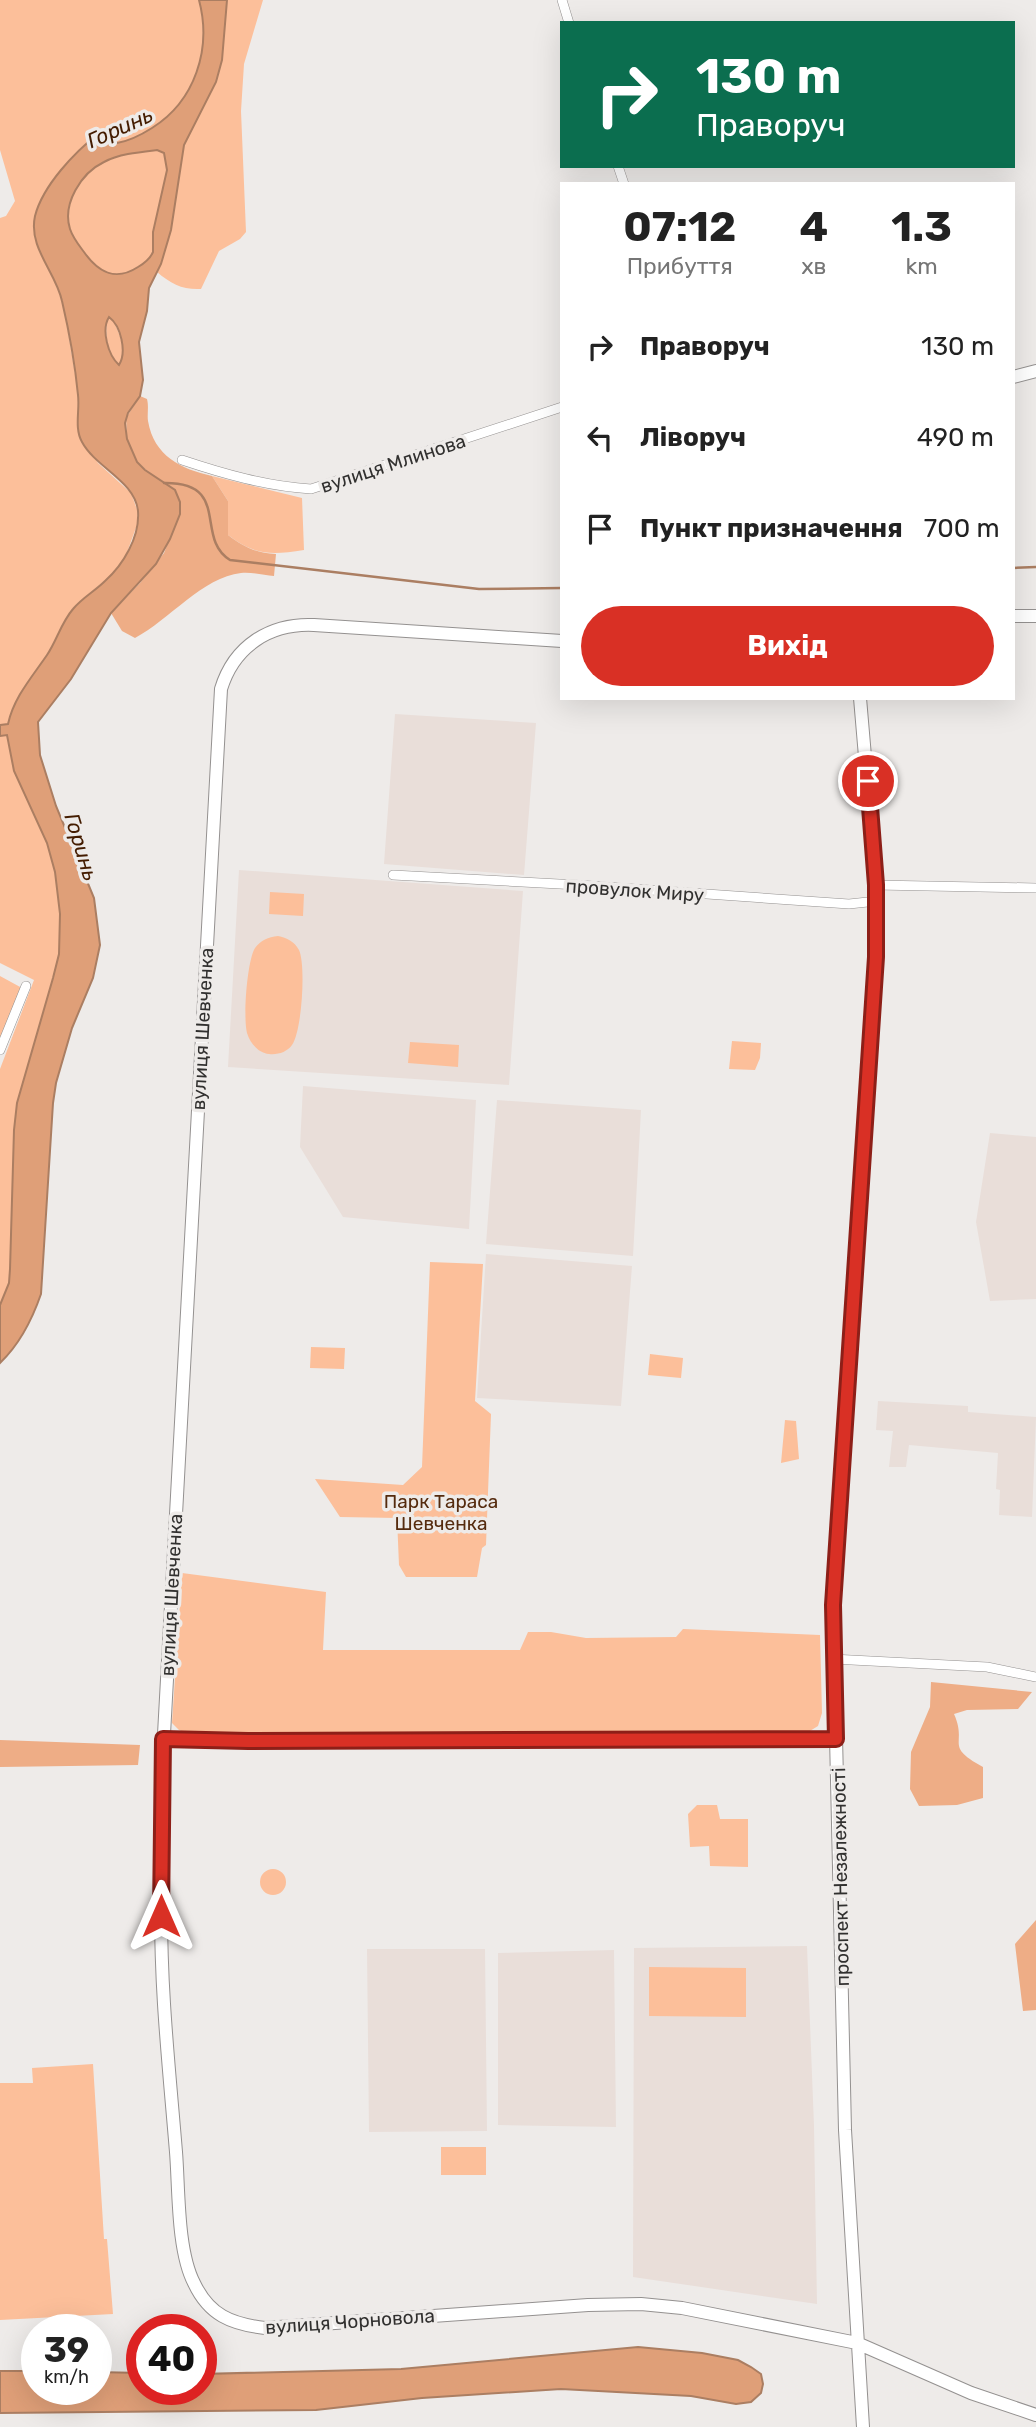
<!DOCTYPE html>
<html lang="uk">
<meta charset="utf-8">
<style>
:root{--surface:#fff;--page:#f2f2f2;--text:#222;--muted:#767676;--accent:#d93025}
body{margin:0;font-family:Rubik,sans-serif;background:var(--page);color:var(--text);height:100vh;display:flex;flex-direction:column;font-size:26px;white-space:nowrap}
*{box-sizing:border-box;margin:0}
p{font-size:23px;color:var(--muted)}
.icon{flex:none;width:38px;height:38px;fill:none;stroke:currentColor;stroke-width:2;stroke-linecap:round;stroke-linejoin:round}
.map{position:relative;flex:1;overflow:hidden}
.details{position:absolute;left:560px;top:182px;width:455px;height:518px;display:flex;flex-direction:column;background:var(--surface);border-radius:0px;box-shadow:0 7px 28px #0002}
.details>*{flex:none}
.banner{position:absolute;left:560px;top:21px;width:455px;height:147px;border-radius:0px;box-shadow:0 7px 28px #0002;background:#0b6e4f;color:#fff;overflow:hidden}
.speed{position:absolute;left:21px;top:2314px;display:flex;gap:14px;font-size:35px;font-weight:700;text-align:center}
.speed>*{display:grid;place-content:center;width:91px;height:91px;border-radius:50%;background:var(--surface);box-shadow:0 7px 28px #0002;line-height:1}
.speed small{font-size:18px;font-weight:400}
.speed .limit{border:10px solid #d22;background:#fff;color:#111}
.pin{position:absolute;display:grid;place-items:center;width:60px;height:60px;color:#fff;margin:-30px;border:4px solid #fff;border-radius:50%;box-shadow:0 2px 7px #0007}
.me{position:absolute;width:77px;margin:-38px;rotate:0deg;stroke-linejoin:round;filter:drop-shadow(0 0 5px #0008)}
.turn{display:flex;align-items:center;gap:24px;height:147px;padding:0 21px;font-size:32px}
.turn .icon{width:91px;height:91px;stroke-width:2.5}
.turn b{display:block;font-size:49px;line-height:60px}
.eta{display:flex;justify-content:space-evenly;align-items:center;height:119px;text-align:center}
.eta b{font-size:42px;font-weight:700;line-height:49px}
.button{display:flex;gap:14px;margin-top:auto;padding:14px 21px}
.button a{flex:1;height:80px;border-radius:42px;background:var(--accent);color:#fff;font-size:28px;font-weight:700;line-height:80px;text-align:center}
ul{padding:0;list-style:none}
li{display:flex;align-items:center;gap:21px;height:91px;padding:0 21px}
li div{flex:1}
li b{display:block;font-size:26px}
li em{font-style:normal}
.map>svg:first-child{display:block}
.built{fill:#e9ded9}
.green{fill:#fcbf9a}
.forest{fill:#eead86}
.water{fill:#df9f78;stroke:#ab7e62;stroke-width:2;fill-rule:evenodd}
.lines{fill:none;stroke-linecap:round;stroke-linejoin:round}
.stream{stroke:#ab7e62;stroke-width:2.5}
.street-casing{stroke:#949190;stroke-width:10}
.secondary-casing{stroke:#949190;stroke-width:14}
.street{stroke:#fff;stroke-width:9}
.secondary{stroke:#fff;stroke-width:12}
.route-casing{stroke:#8d1f18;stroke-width:18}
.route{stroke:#d93025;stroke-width:12}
.labels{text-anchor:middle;stroke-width:7;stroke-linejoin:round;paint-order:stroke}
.street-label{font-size:19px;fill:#31302f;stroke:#eeebe9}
.park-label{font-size:19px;fill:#552b0e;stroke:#eeebe9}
.water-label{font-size:21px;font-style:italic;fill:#441c00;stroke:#eeebe9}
</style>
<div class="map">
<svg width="1036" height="2427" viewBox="0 0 1036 2427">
<rect width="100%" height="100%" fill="#eeebe9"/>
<!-- built -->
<path class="built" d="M395 714 536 723 524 875 384 864Z
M239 870 523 891 509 1085 228 1067Z
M303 1086 476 1100 469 1229 343 1217 300 1147Z
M497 1100 641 1110 633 1256 486 1244Z
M990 1133 1036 1137V1299L990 1301 976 1222Z
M486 1254 632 1266 621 1406 477 1398Z
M878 1401 968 1406V1412L1036 1417 1032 1517 999 1515 1000 1490 996 1489 998 1453 909 1445 906 1467H889L893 1431 876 1430Z
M807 1946 814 2126 817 2304 633 2277 634 1948Z
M367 1949H485L487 2131 369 2132Z
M614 1950 616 2127 498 2125V1953Z"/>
<!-- green -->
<path class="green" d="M0 0H199C211 49 196 101 152 128 141 135 129 141 117 143L114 140 115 134 110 131 99 133 91 139 53 179 36 215 37 242 63 301 79 398 78 431 98 463 131 493 138 512 137 525 125 558 116 571 74 607 65 620 49 652 23 689 8 724 0 725V218L6 216 15 201 0 150Z
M227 0H263L244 64 241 111 246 232 240 239 219 251 201 289C183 290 171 284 157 272L171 230 184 145 216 82 222 60Z
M157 150 164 153 167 170 153 232V252C150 259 145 263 138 267 115 282 98 272 84 252 78 244 73 238 70 229 62 204 81 173 104 162 119 154 140 152 157 150Z
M108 318H112C119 332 128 351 119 365 107 353 104 333 108 318Z
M212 476 302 498 304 550C271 555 256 556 228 535V501Z
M7 735 14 771 47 843 55 871 60 914 59 954 53 978 17 1103 14 1130 10 1269 9 1283 0 1305V1069L34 980 0 963V736Z
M270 892 304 894 303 916 269 914Z
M278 936C287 938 294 941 299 950 306 965 302 1031 292 1045 287 1052 278 1055 269 1054 258 1053 250 1043 247 1033 243 1018 247 961 255 948 261 940 268 937 278 936Z
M0 976 22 988 0 1043Z
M732 1041 761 1043 760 1058 755 1070 729 1069Z
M410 1042 459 1045 458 1067 408 1063Z
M430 1262 483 1264 475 1401 491 1414 486 1545 482 1548 477 1577H406L399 1565 397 1518 340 1517 315 1479 403 1485 422 1467Z
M311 1347 345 1348 344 1369 310 1368Z
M650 1354 683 1358 681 1378 648 1375Z
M785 1420 796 1421 799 1459 781 1463Z
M182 1573 326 1592 323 1650H520L528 1632H551L586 1638 676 1637 683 1629 820 1635 822 1713 818 1726 805 1734 190 1735 179 1730 172 1723Z
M697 1805H717L720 1819H748V1867L710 1866 709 1846 690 1847 688 1814Z
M260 1882a13 13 0 1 1 26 0a13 13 0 1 1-26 0Z
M649 1967 746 1968V2017L649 2016Z
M93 2064 104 2239H107L113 2314 0 2320V2083H33L32 2068Z
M441 2147H486V2175H441Z"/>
<!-- forest -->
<path class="forest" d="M140 396 147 399C149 407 147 414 148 421 154 456 181 469 212 476L228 501V535C244 547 256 553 276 554L274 576C264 575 252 572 241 573 203 577 169 620 135 638L122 631 111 613 140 583 164 553 180 513 153 476 137 462 127 439 126 418Z
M931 1682 1032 1692 1018 1709 967 1710 954 1714C968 1745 943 1745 983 1767V1798L957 1805 919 1806 910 1789 911 1752 930 1707Z
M0 1740 140 1745 138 1765 0 1767Z
M1036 1920V2010L1023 2011 1015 1944Z"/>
<!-- water -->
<path class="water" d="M199 0H227L222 60 216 82 184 145 171 230 161 264 149 288 147 311 139 342 143 380 140 396 128 413 125 423 127 439 137 462 145 470 175 490 180 502V514L170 539 156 564 111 613 71 679 38 722 40 755 56 806 94 898 100 945 93 978 72 1028 56 1083 53 1103 41 1294C32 1320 20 1344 0 1363V1305L9 1283 10 1269 14 1130 17 1103 53 978 59 954 60 914 55 872 47 843 14 771 7 735 0 736V725L8 724C14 697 32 677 47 655 57 640 61 623 73 609 82 598 95 591 105 581 123 565 140 537 138 511 135 481 96 468 82 442 74 428 80 410 78 395 75 364 69 331 62 301 56 272 28 248 35 216 43 185 75 152 99 133L115 132 114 140 117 143C129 141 141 135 152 128 195 101 212 49 199 0ZM157 150 164 153 167 170 153 232V252C150 259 145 263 138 267 115 282 98 272 84 252 78 244 73 238 70 229 62 204 81 173 104 162 119 154 140 152 157 150ZM109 317C121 326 127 352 119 365 108 355 101 330 109 317Z
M638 2347 702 2353 738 2360 751 2367 761 2374 763 2384 761 2393 751 2402 736 2404 691 2396 561 2389 422 2398 316 2410 0 2413V2371H37V2389H96V2372L142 2373V2389H201V2374L401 2369Z"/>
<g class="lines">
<!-- stream -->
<path class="stream" d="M164 483C232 482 194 538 230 560L479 589 562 588
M1013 568 1036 567"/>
<!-- street casing -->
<g class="street-casing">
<path id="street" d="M562 0 569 23
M618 166 624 184
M182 460C224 474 266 486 311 489L562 407
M393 875 578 885 849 904 877 901
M876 885 1036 888
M0 1050 26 986
M832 1659 987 1667 1036 1677
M163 1739 249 1741 836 1739"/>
</g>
<!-- secondary casing -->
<g class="secondary-casing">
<path id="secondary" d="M1013 377 1036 371
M1013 616H1036
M562 641 314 625C270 623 234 646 221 689L162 1771C161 1848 159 1926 164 2004 167 2053 172 2103 176 2152 179 2189 177 2250 194 2283 209 2315 231 2324 265 2328L588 2305 641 2304 682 2308 857 2343 971 2393 1036 2415
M860 698 876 885V957L833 1605 845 2130 863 2427"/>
</g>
<!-- street -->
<use href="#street" class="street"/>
<!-- secondary -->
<use href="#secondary" class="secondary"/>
</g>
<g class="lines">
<!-- route casing -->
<g class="route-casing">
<path id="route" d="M161 1916 163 1739 248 1741 836 1739 833 1605 876 957V885L868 781"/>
</g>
<!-- route -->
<use href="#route" class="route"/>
</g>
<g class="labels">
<!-- street labels -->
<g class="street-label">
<text transform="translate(393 463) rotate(-18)" y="7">вулиця Млинова</text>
<text transform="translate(635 890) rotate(4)" y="7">провулок Миру</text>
<text transform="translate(202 1029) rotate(-87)" y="7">вулиця Шевченка</text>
<text transform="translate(171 1595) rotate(-87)" y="7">вулиця Шевченка</text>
<text transform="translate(840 1877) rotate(-91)" y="7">проспект Незалежності</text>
<text transform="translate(350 2321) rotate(-4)" y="7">вулиця Чорновола</text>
</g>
<!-- park labels -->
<g class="park-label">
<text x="441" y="1508">Парк Тараса<tspan x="441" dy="22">Шевченка</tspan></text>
</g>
<!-- water labels -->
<g class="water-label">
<text transform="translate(120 128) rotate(-24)" y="7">Горинь</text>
<text transform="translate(81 847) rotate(73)" y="7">Горинь</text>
</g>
</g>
</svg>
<div class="speed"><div>39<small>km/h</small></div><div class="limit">40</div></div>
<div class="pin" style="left:868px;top:781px;background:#d93025"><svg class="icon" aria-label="arrive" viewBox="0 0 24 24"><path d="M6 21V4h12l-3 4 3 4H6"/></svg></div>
<svg class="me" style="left:161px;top:1916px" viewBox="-20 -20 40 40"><path d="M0-17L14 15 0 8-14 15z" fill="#d93025" stroke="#fff" stroke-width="4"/></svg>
<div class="banner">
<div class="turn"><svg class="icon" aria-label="right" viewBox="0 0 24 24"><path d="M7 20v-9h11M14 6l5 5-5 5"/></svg><div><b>130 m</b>Праворуч</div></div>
</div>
<section class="details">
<div class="eta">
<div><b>07:12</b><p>Прибуття</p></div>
<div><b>4</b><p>хв</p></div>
<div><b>1.3</b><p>km</p></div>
</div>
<ul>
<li><svg class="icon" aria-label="right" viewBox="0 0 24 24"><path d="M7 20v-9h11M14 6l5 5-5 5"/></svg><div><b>Праворуч</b></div><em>130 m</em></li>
<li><svg class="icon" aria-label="left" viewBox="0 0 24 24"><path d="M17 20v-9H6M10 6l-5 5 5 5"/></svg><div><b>Ліворуч</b></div><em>490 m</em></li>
<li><svg class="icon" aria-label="arrive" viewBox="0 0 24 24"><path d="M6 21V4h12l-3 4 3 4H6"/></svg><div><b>Пункт призначення</b></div><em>700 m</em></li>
</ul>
<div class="button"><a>Вихід</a></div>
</section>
</div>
